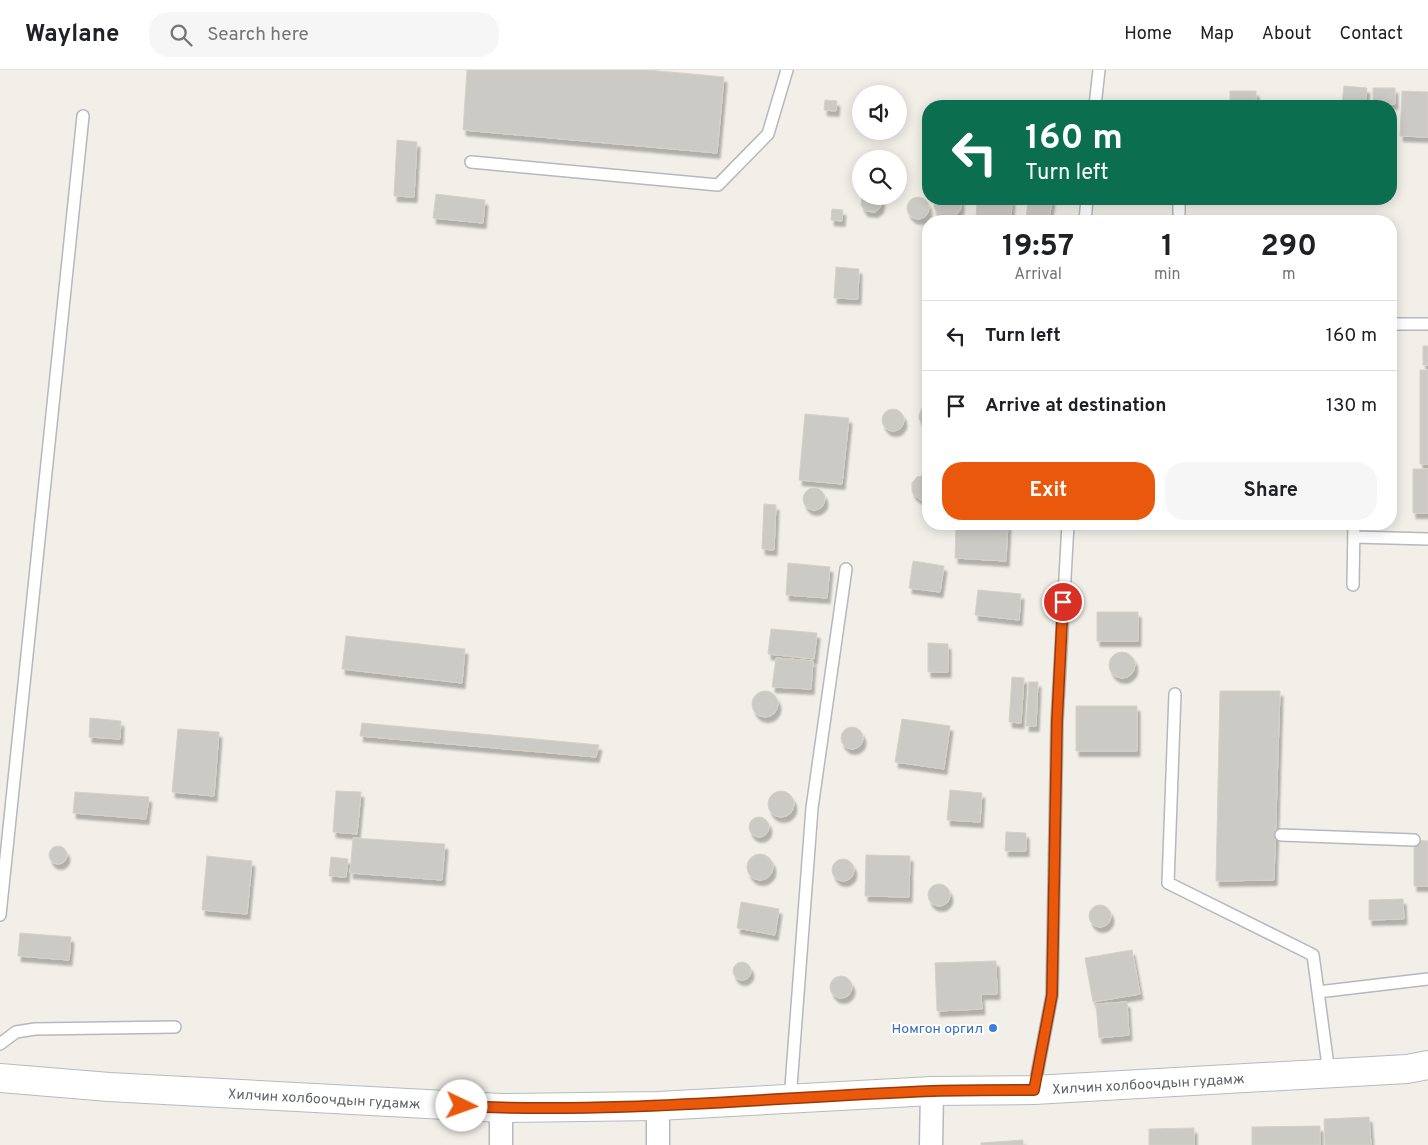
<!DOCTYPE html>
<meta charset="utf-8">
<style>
:root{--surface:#fff;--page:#f6f6f6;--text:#202124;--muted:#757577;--line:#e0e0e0;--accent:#ea580c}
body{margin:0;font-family:Overpass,sans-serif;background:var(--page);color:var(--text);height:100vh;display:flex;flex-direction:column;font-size:19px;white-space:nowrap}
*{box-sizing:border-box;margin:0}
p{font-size:16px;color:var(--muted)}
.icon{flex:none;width:28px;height:28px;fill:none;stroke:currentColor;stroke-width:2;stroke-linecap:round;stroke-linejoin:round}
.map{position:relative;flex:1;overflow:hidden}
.panel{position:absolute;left:922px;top:145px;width:475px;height:315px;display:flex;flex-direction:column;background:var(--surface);border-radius:20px;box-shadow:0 2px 12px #0003}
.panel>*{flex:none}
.hud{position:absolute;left:922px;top:30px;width:475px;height:105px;border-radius:20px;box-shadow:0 2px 12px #0003;background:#0b6e4f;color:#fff;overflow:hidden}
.tools{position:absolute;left:852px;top:15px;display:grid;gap:10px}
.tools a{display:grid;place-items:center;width:55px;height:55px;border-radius:50%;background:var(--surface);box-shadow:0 2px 12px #0003;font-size:25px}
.pin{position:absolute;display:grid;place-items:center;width:42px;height:42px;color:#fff;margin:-21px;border:2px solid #fff;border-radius:50%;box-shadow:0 1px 5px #0007}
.me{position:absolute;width:55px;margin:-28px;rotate:93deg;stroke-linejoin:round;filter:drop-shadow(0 0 4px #0008)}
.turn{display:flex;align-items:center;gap:18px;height:105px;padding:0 20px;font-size:22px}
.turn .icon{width:65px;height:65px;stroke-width:2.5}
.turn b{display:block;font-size:35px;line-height:42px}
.eta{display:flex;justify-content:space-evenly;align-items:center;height:85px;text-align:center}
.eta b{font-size:30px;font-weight:700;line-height:35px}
.primary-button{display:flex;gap:10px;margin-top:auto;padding:10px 20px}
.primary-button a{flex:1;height:58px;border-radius:20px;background:var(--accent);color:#fff;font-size:20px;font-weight:700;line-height:58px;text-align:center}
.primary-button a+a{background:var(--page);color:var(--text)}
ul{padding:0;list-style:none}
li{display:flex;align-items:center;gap:15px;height:70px;padding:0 20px;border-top:1px solid var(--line)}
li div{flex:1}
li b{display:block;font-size:19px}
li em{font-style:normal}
header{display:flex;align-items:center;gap:30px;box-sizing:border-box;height:70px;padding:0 25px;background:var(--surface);border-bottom:1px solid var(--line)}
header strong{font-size:24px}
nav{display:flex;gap:28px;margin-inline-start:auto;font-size:18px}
.search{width:350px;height:45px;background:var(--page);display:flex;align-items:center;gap:12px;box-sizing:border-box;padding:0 18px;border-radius:20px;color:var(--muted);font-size:19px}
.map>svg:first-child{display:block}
.building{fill:#cccac5;stroke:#d6d1c6;filter:url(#shadow)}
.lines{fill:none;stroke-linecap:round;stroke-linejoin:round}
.lane-casing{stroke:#b5b8bc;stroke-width:14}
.street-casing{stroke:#b5b8bc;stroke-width:25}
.secondary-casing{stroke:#b6babf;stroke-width:30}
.lane{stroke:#fff;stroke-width:11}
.street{stroke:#fff;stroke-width:22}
.secondary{stroke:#fff;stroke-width:28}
.route-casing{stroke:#983908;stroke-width:12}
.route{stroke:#ea580c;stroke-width:9}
.shop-dot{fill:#3f7fe0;stroke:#fff;stroke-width:2}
.labels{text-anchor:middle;stroke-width:4;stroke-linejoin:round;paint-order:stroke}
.shop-label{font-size:14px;fill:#366cbe;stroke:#fff;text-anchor:end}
.street-label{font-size:14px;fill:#5f6368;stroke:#fff}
</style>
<header>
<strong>Waylane</strong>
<div class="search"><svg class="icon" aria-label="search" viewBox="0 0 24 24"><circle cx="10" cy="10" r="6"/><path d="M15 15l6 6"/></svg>Search here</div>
<nav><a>Home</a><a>Map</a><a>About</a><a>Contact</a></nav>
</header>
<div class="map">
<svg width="1428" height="1075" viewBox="0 0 1428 1075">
<defs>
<filter id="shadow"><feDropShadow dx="3" dy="5.5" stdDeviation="1" flood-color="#0004"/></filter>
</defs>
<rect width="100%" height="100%" fill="#f1efe8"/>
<!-- building -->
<path class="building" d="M467 0H648L724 7 717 83 463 60Z
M1344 16 1367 18 1365 35 1342 33Z
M1373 18H1395V34L1373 33Z
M1230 21H1256V36H1230Z
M1402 21 1428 22V67L1400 66Z
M825 30 837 31 836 41 824 40Z
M397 70 417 72 414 127 394 126Z
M436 124 485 130 483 153 433 148Z
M862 126H880L882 131 880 138 875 142 865 141 861 135Z
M907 138a11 11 0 1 1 22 0a11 11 0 1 1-22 0Z
M935 129H961V138L959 142 952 148 943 147 936 141 934 137Z
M977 129H1012L1011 151H976Z
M1028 129H1052L1049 151 1026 149Z
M832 139 843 140 842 151 831 150Z
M836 197 859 199 858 229 834 228Z
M1423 276H1428V295H1423Z
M1420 300H1428V394H1420Z
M929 334V358L923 356 919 349V345L922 338Z
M882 350a11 11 0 1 1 22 0a11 11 0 1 1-22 0Z
M805 344 849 348 842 414 799 410Z
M1413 399H1428V443H1413Z
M926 405 929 406V429L921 430 914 425 912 422V413L917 407Z
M803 429a11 11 0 1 1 22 0a11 11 0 1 1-22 0Z
M764 434 776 435 774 480 762 479Z
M956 454H1008L1006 491 955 488Z
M913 491 944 496 940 522 909 518Z
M788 493 830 497 827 528 786 525Z
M978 520 1021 524 1019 550 975 545Z
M1097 542H1138V571H1097Z
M771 559 817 563 814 589 768 584Z
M346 566 465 579 462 613 342 599Z
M928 573 948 574V602H928Z
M1109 595a13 13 0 1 1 26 0a13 13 0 1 1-26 0Z
M776 588 813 591 811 619 772 617Z
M1012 607 1024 608 1021 653 1009 652Z
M1029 612H1038L1036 656H1026Z
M1220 621H1280L1274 810 1216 811Z
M752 634a13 13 0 1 1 26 0a13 13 0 1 1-26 0Z
M1076 636H1137V681H1076Z
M90 648 121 651 120 669 89 667Z
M902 649 950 656 944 699 895 692Z
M362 653 599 675 596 687 360 666Z
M841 668a11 11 0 1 1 22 0a11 11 0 1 1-22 0Z
M178 659 219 662 214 726 172 722Z
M950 720 982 723 980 752 947 750Z
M768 734a13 13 0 1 1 26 0a13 13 0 1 1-26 0Z
M336 721 361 722 357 764 333 762Z
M75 722 149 727 146 749 73 743Z
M749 757a10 10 0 1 1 20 0a10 10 0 1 1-20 0Z
M1006 762 1026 763V781H1005Z
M353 768 445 774 442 810 350 803Z
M1414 770 1428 771V816H1414Z
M49 785a9 9 0 1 1 18 0a9 9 0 1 1-18 0Z
M747 797a13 13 0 1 1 26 0a13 13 0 1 1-26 0Z
M866 785 910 786 909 827 865 826Z
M207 786 252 791 247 844 202 840Z
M331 787 348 789 346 807 329 806Z
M832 800a11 11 0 1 1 22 0a11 11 0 1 1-22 0Z
M928 825a11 11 0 1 1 22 0a11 11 0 1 1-22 0Z
M1403 829 1404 849 1369 850V830Z
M741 832 779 839 775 865 737 858Z
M1089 846a11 11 0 1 1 22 0a11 11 0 1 1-22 0Z
M20 863 71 867 69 890 18 886Z
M1132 880 1140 924 1093 932 1085 888Z
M996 891 997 924H981L982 939 937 941 935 893Z
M733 901a9 9 0 1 1 18 0a9 9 0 1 1-18 0Z
M830 917a11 11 0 1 1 22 0a11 11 0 1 1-22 0Z
M1127 932 1129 965 1099 968 1096 934Z
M1369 1047 1371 1075H1325L1324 1049Z
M1320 1056V1075H1252V1057Z
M1194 1058V1075H1149V1059Z
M1023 1070V1075H981V1073Z"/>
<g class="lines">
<!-- lane casing -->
<g class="lane-casing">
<path id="lane" d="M1095 36 1099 0
M471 92 718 115 768 64 787 0
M1085 151 1087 129
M1179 151V129
M1391 254H1428
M1354 467 1428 469
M1353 515 1354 454
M1175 624 1168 813 1313 885 1329 1003
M1281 765 1414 770
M0 845 83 46
M1318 922 1428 909
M0 974 16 962 35 959 175 957
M1034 1020 1052 925 1057 651 1068 454
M790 1030 812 738 846 499"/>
</g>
<!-- street casing -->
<g class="street-casing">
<path id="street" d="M501 1038V1075
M658 1075V1036
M931 1075 932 1021"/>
</g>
<!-- secondary casing -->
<g class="secondary-casing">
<g id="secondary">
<path id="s1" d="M0 1008 109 1017 501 1038 658 1036 932 1021 1034 1020 1407 999 1428 995"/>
</g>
</g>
<!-- lane -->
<use href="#lane" class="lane"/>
<!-- street -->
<use href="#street" class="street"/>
<!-- secondary -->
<use href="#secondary" class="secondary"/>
</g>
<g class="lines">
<!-- route casing -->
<g class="route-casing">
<path id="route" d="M462 1036C619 1044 775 1027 932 1021 966 1020 1000 1020 1034 1020L1052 925 1057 651 1063 532"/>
</g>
<!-- route -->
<use href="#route" class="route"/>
</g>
<!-- markers -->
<circle class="shop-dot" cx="993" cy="958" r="5"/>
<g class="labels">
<!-- shop labels -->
<g class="shop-label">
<text x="983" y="963">Номгон оргил</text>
</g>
<!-- street labels -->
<g class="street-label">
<text dy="5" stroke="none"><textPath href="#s1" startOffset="1150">Хилчин холбоочдын гудамж</textPath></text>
<text dy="5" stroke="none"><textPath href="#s1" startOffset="325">Хилчин холбоочдын гудамж</textPath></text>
</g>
</g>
</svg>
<div class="tools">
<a><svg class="icon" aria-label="sound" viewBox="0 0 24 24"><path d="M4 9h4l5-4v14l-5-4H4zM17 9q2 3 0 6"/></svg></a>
<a><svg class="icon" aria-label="search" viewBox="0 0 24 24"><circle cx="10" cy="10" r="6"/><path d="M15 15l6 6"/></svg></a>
</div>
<div class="pin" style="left:1063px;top:532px;background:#d93025"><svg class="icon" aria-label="arrive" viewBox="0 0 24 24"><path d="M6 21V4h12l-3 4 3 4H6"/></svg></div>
<svg class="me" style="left:462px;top:1036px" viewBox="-20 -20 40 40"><circle r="19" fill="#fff"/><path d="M0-13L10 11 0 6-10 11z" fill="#ea580c"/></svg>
<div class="hud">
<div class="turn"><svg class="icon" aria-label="left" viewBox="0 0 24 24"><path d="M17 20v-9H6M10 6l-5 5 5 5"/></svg><div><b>160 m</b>Turn left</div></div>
</div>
<section class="panel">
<div class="eta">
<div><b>19:57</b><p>Arrival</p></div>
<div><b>1</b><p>min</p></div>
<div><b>290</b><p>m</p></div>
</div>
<ul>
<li><svg class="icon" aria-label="left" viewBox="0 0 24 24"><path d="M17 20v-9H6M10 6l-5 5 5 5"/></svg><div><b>Turn left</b></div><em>160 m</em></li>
<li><svg class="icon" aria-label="arrive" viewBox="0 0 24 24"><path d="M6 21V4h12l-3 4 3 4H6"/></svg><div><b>Arrive at destination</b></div><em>130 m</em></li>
</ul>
<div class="primary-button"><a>Exit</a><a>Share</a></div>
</section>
</div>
